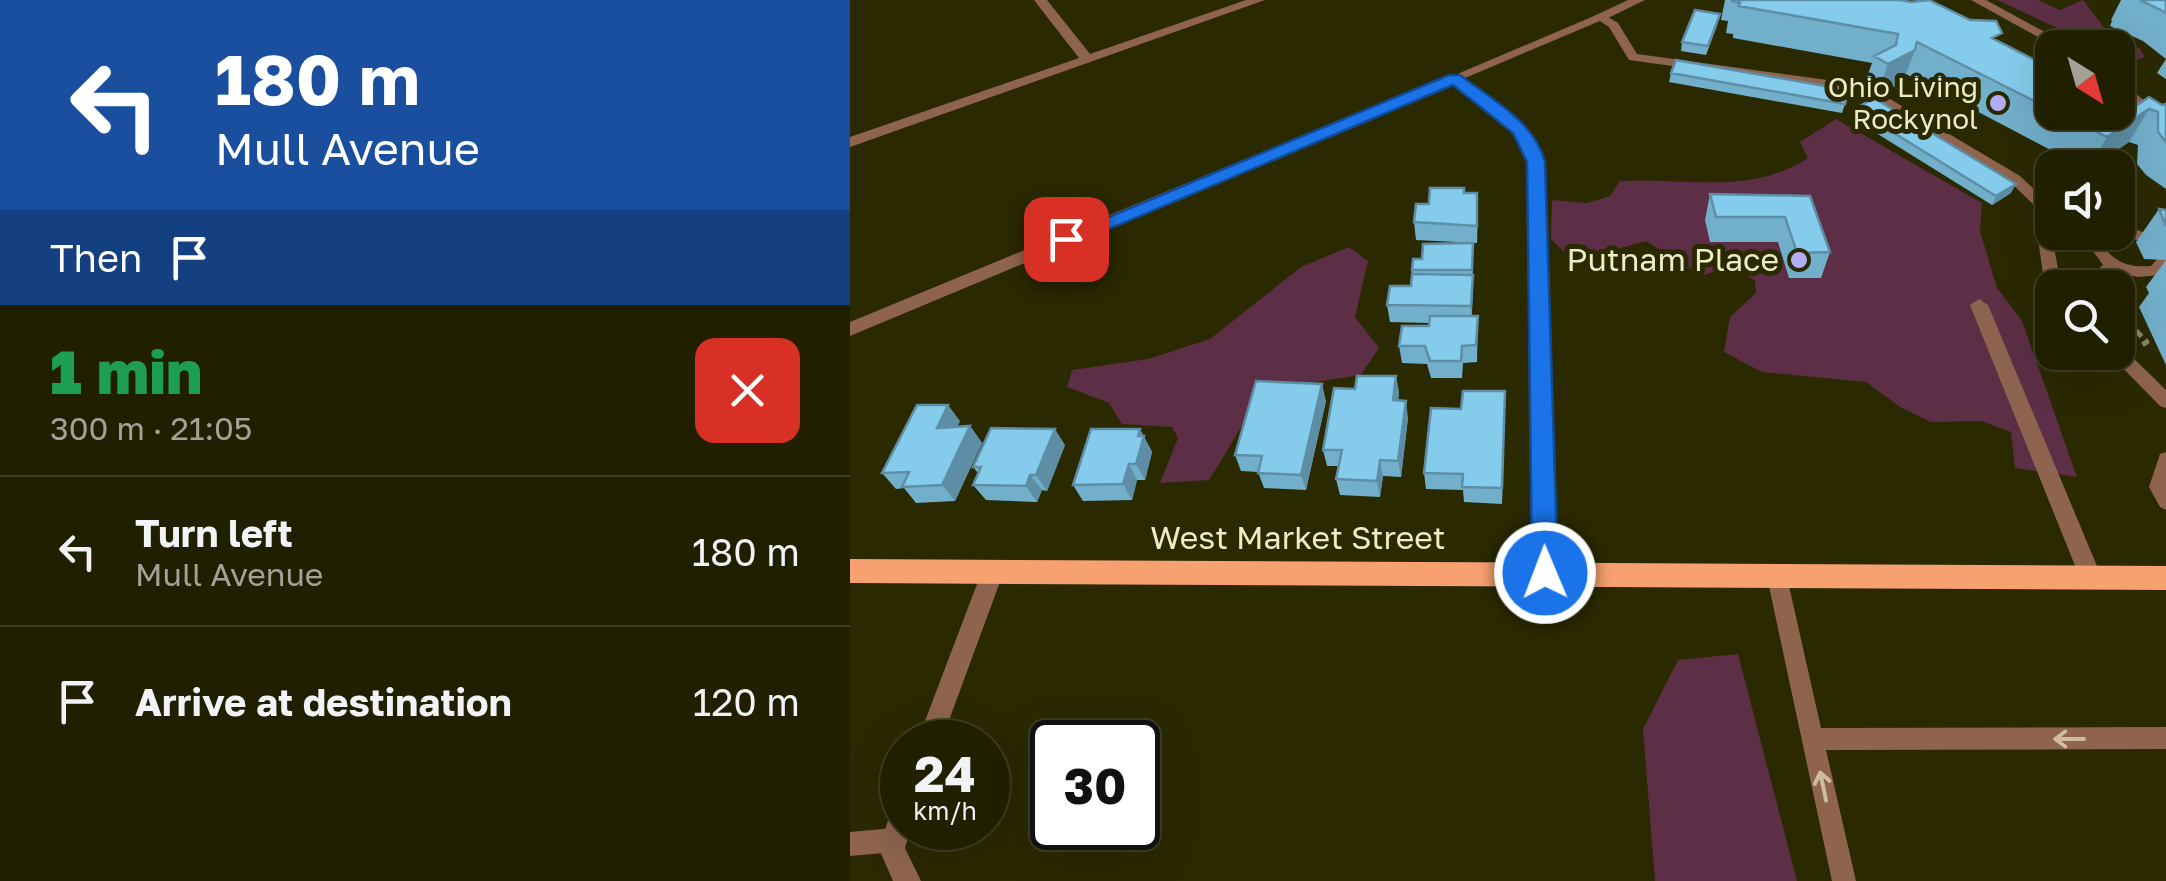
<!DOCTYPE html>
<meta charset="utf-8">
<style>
:root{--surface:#201f00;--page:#28270a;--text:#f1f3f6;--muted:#a2a299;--line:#3d3d22}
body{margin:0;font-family:"Golos Text",sans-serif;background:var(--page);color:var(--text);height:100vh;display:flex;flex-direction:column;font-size:38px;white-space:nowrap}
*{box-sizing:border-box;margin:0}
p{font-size:32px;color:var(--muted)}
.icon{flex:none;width:55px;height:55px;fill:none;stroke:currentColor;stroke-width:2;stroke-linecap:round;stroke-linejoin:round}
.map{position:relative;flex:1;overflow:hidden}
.sheet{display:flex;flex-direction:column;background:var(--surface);width:850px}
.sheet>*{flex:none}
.guide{background:#1a4fa0;color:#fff;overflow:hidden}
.needle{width:65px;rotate:143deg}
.controls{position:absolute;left:1185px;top:30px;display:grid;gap:20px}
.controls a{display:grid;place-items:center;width:100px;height:100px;border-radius:20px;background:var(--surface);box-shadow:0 10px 40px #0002,0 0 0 2px var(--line);font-size:50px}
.speed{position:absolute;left:30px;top:720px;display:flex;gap:20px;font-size:50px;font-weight:700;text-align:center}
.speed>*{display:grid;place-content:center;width:130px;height:130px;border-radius:50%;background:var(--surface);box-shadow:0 10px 40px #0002,0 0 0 2px var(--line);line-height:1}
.speed small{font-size:25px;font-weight:400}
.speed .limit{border:5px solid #111;border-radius:15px;background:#fff;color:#111}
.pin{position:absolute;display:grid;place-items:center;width:85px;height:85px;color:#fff;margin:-42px;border-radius:20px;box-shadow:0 5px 15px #0006}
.me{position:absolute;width:110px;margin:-55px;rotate:359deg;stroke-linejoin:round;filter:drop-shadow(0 0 8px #0008)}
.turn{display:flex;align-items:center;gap:35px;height:210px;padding:0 50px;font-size:45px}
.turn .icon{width:130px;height:130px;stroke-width:2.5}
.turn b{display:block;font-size:70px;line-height:85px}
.then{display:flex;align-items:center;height:95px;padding:0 50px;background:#0003;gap:20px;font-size:38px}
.round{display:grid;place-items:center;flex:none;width:105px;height:105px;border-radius:20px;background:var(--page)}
.headline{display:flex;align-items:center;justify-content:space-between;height:170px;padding:0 50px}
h1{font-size:60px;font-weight:800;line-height:75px;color:#1e9e55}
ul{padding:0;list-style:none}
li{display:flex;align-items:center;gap:30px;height:150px;padding:0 50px;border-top:2px solid var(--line)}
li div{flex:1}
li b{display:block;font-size:38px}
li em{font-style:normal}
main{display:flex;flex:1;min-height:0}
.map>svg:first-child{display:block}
.green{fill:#5c2f46}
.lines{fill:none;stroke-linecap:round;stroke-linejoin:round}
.path{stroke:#888860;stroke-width:5;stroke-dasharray:8 5;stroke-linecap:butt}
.service{fill:#8f644e;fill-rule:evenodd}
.minor{fill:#8f644e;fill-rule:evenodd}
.primary{fill:#f7a070;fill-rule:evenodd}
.wall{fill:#72afcb}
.shaded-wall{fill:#5d8ea5}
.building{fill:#85cbec;stroke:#5d8ea5;stroke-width:2.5}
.oneway{stroke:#cbbd9d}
.route{fill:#1a73e8;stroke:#114b97;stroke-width:2.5}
.poi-dot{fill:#b5acf8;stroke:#2a2900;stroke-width:4}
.labels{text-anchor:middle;stroke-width:10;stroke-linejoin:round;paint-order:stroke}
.far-poi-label{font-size:28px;fill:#ecedc7;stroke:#2a2900;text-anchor:end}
.poi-label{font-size:32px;fill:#ecedc7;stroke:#2a2900;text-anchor:end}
.street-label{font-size:32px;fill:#ecedc7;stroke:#2a2900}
</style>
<main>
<section class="sheet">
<div class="guide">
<div class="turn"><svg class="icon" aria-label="left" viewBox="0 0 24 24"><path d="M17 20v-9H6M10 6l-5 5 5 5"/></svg><div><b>180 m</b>Mull Avenue</div></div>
<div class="then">Then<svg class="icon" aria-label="arrive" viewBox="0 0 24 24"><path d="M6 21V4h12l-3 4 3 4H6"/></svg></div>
</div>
<div class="headline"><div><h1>1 min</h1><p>300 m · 21:05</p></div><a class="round" style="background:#d93025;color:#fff"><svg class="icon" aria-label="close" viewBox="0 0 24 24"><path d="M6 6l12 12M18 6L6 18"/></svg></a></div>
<ul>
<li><svg class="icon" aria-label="left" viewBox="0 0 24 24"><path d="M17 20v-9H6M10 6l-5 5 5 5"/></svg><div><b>Turn left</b><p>Mull Avenue</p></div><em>180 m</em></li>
<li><svg class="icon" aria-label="arrive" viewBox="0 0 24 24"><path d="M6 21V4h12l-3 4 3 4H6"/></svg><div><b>Arrive at destination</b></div><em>120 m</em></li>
</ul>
</section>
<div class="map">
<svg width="1316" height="881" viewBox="0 0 1316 881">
<rect width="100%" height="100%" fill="#2a2900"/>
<!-- green -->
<path class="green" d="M1147 0H1188L1210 10 1233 0 1256 30 1290 49 1295 57 1278 62 1268 57V48L1249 47Z
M986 119 1132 203 1130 231 1147 288 1172 321 1227 477 1165 468 1161 432 1131 421 1081 422 1050 407 1016 382 912 372 874 352 880 317 906 293 905 281 883 264 852 276 796 241 723 261 701 239 702 200 737 203 760 196 770 181C834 177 899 196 958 158L950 142Z
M499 247 518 261 505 317 529 348 511 375 414 390 359 480 310 483 328 438 322 427 272 424 259 403 217 387 222 370 298 359 360 339 451 267Z
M888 654 947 881H805L793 729 828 660Z"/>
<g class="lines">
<!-- path -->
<path class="path" d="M1268 312 1297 342 1290 346"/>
<!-- service -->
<path class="service" d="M1121 0H1136L1224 48H1208Z
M751 13 768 23 787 54 992 82 1040 99 1170 176 1195 199 1209 274 1216 288H1202V290L1193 274 1183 204 1160 182 1030 105 990 89 779 60 759 27 750 21 608 81 598 78Z
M1268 78 1308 113V119H1298L1268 88Z
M1268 223 1312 239 1314 243 1307 248 1266 232Z
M1241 232H1256L1251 243C1263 262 1279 268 1301 266L1310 256 1315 255 1316 269 1311 275 1288 277 1264 272 1242 288H1223L1253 265 1237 243Z
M1268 346 1273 348 1316 390V408L1310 406 1261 356 1259 352H1268Z
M1316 452V510L1310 507 1299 487 1310 454Z
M927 568 934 571 937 577 971 728 1316 727V749L976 750 1006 881H982L917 577 920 571Z
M44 828 52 832 56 840 52 848 44 852 0 856V832Z"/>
<!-- minor -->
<path class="minor" d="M184 0H197L240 54 396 0H415L0 147V137L229 58Z
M778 0H795L756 19 744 16Z
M599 75H609C642 100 679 121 694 162L706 573 703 580 695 583 687 580 684 573 678 162C665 125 632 107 603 84L0 336V322Z
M1129 299 1138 305 1252 578 1249 585 1241 588 1233 585 1230 578 1120 305Z
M143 561 151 564 154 571 91 742H67L132 571 135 564Z
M52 801V828H61L55 848 71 881H43L29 849 43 805Z"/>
<!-- primary -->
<path class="primary" d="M0 559 1316 566V590L0 583Z"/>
</g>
<!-- wall -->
<path class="wall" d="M875 0H1050L1061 2 1079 0 1148 41 1202 69V112H1268L1284 107 1316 104V189L1296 175 1287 164 1288 145 1279 142 1241 168H1235L1056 74 1053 82 1027 96 1013 88 1022 63 883 38V34L876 33 878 21 871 20Z
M1271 0H1316V59L1293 41 1260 26 1262 21 1261 20Z
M868 23 856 55 831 51 832 42Z
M1316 59V79L1307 73Z
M821 73 995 104 992 113 819 82Z
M1005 109 1161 193 1142 205 1002 118Z
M614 193 628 210 627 243 566 240 564 222 579 204Z
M860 194 960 196 980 252 971 278H939L928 242H860L855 220Z
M1309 209 1316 210V260L1294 259 1286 242Z
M623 243 622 316H628L627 362 613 363 612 378H581L577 364 552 363 549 346 579 326V323L540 322 537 305 561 286 562 270 572 259Z
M1316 260V365L1289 307 1299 293 1296 287Z
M546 376 549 393 548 401 558 418 551 477 533 476 530 497 490 495 486 479 488 466H477L473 450 505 389Z
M476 401 456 490 414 488 408 472 391 471 385 455Z
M655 408 652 504 614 502 613 490 576 489 574 473 611 409Z
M110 421 107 427 120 426 132 443 105 501 66 503 54 488 46 489 32 473Z
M290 429 302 452 295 480H287L282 500 233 501 223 485Z
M215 445 197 491 192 490 187 502 136 500 123 485 128 473 123 467Z"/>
<!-- shaded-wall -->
<path class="shaded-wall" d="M1065 50 1053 82 1027 96 1038 64Z
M1299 109 1279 142 1239 168 1257 137Z
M1166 184 1161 193 1142 205 1146 196Z
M623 243V293L621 324V306Z
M546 376 549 393 546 417 543 400Z
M472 384 476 401 456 490 451 475Z
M556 401 558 418 551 477 548 461Z
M98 405 110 421 100 444 87 428Z
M120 426 132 443 105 501 92 485Z
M205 429 215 445 197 491 186 475Z
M290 429 302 452 295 480 286 464 288 436Z
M530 460 533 476 530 497 527 481Z
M279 464 287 480 282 500 273 484Z
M180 475 192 490 187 502 176 486Z"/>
<!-- building -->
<path class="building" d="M882 0H1050L1061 2 1079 0 1120 20 1146 21 1152 33 1142 38 1202 69V110L1067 42 1065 50 1038 64 1024 56 1046 45 1048 34 889 6 890 3 882 1Z
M1290 0H1316V13L1311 10Z
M845 10 870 14 858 46 832 42Z
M826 60 998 90 995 104 821 73Z
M1299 97 1312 105 1316 104V142L1308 132V112L1299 109 1257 137 1208 112H1268V101L1284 107Z
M1024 98 1166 184 1146 196 1005 109Z
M580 188H614V193H627V226L564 222 566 204H579Z
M860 194 960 196 980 252 947 253 935 217H866Z
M1309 209 1316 210V226Z
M623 243 622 270H562L563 259H572L573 244Z
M562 274 623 275 621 306 537 305 540 286H561Z
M580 316H628L626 345 612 346 611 361H580L575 346H549L552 326H579Z
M507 376H546L543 400 556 401 548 461 530 460 527 481 486 479 492 450H473L484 388 505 389Z
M406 381 472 384 451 475 408 473 412 456 385 455Z
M613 391H655L652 488 612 487 613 474 574 473 581 408 611 409Z
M67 405H98L87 428 120 426 92 485 52 487 59 472 32 473Z
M141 428 205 429 186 475H180L176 486 123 485 131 467H123Z
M241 429H290L288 436H294L286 464H279L273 484 223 485Z"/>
<!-- one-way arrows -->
<defs><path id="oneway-shaft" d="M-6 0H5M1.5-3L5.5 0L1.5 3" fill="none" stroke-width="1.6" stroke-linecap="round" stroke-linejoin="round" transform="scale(2.5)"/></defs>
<g class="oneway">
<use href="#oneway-shaft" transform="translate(1219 739) rotate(180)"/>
<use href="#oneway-shaft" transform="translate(973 786) rotate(-102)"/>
</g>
<!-- route -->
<path class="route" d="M599 75H610C641 99 685 122 695 162L708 573 695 584 682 573 677 162 663 133 603 85 223 244H209L206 239Z"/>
<!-- markers -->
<g class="poi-dot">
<circle cx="1148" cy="103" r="10"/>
<circle cx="949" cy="260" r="10"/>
</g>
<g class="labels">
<!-- far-poi labels -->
<g class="far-poi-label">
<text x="1128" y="97">Ohio Living<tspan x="1128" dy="32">Rockynol</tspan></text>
</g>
<!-- poi labels -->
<g class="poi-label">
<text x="929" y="271">Putnam Place</text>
</g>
<!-- street labels -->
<g class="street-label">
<text x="448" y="549">West Market Street</text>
</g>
</g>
</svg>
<div class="controls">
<a><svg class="needle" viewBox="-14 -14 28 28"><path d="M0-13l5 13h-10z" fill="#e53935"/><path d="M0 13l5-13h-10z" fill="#a2a299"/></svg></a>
<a><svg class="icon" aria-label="sound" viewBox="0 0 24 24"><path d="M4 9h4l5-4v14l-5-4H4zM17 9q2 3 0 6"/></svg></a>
<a><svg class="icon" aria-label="search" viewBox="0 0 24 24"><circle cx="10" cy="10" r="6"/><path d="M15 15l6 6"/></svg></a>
</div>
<div class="speed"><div>24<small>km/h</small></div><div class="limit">30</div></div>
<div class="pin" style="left:216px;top:239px;background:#d93025"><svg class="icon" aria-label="arrive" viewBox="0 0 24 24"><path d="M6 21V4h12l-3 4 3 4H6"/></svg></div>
<svg class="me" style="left:695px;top:573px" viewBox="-20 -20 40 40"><circle r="17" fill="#1a73e8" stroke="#fff" stroke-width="3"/><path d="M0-11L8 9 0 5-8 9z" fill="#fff"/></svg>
</div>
</main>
